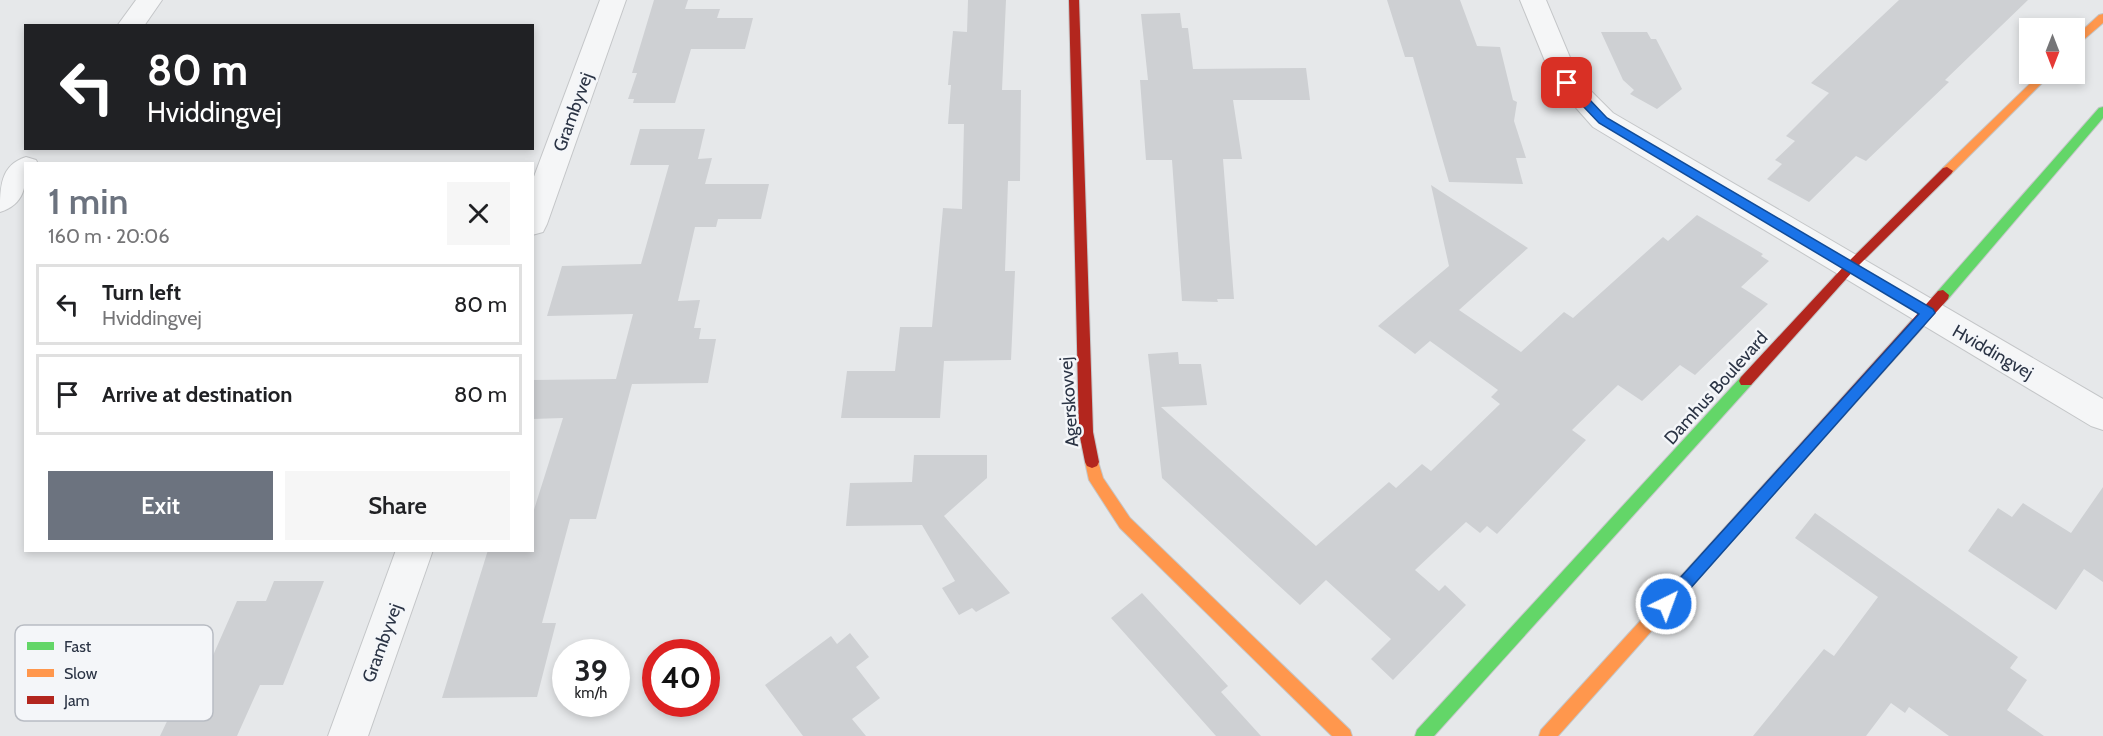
<!DOCTYPE html>
<meta charset="utf-8">
<style>
:root{--surface:#fff;--page:#f6f6f6;--text:#202124;--muted:#757577;--line:#e0e0e0;--accent:#6c737f}
body{margin:0;font-family:Cabin,sans-serif;background:var(--page);color:var(--text);height:100vh;display:flex;flex-direction:column;font-size:22px;white-space:nowrap}
*{box-sizing:border-box;margin:0}
p{font-size:20px;color:var(--muted)}
.icon{flex:none;width:33px;height:33px;fill:none;stroke:currentColor;stroke-width:2;stroke-linecap:round;stroke-linejoin:round}
.map{position:relative;flex:1;overflow:hidden}
.details{position:absolute;left:24px;top:162px;width:510px;height:390px;display:flex;flex-direction:column;background:var(--surface);border-radius:0px;box-shadow:0 3px 9px #0003}
.details>*{flex:none}
.guide{position:absolute;left:24px;top:24px;width:510px;height:126px;border-radius:0px;box-shadow:0 3px 9px #0003;background:#202124;color:#fff;overflow:hidden}
.needle{width:39px;rotate:180deg}
.controls{position:absolute;left:2019px;top:18px;display:grid;gap:12px}
.controls a{display:grid;place-items:center;width:66px;height:66px;border-radius:0px;background:var(--surface);box-shadow:0 3px 9px #0003;font-size:30px}
.speed{position:absolute;left:552px;top:639px;display:flex;gap:12px;font-size:30px;font-weight:700;text-align:center}
.speed>*{display:grid;place-content:center;width:78px;height:78px;border-radius:50%;background:var(--surface);box-shadow:0 3px 9px #0003;line-height:1}
.speed small{font-size:15px;font-weight:400}
.speed .limit{border:9px solid #d22;background:#fff;color:#111}
.pin{position:absolute;display:grid;place-items:center;width:51px;height:51px;color:#fff;margin:-26px;border-radius:12px;box-shadow:0 3px 9px #0006}
.me{position:absolute;width:66px;margin:-33px;rotate:42deg;stroke-linejoin:round;filter:drop-shadow(0 0 4px #0008)}
.turn{display:flex;align-items:center;gap:21px;height:126px;padding:0 24px;font-size:27px}
.turn .icon{width:78px;height:78px;stroke-width:2.5}
.turn b{display:block;font-size:42px;line-height:51px}
.round{display:grid;place-items:center;flex:none;width:63px;height:63px;border-radius:0px;background:var(--page)}
.headline{display:flex;align-items:center;justify-content:space-between;height:102px;padding:0 24px}
h1{font-size:36px;font-weight:600;line-height:45px;color:var(--accent)}
.primary-button{display:flex;gap:12px;margin-top:auto;padding:12px 24px}
.primary-button a{flex:1;height:69px;border-radius:0px;background:var(--accent);color:#fff;font-size:24px;font-weight:600;line-height:69px;text-align:center}
.primary-button a+a{background:var(--page);color:var(--text)}
ul{padding:0;list-style:none}
li{display:flex;align-items:center;gap:18px;height:81px;margin:0 12px 9px;padding:0 12px;border:3px solid var(--line);border-radius:0px}
li div{flex:1}
li b{display:block;font-size:22px}
li em{font-style:normal}
.map>svg:first-child{display:block}
.building{fill:#ced0d3}
.lines{fill:none;stroke-linecap:round;stroke-linejoin:round}
.street-casing{stroke:#c4c6c8;stroke-width:2}
.fast-casing{stroke:#c4c6c8;stroke-width:2}
.slow-casing{stroke:#c4c6c8;stroke-width:2}
.jam-casing{stroke:#c4c6c8;stroke-width:2}
.street{fill:#f5f6f7;fill-rule:evenodd}
.fast{fill:#63d668;fill-rule:evenodd}
.slow{fill:#ff974d;fill-rule:evenodd}
.jam{fill:#b3261e;fill-rule:evenodd}
.route{fill:#1a73e8;stroke:#114b97;stroke-width:1.5}
.labels{text-anchor:middle;stroke-width:5;stroke-linejoin:round;paint-order:stroke}
.street-label{font-size:18px;fill:#2b3445;stroke:#f4f6f9}
.key{fill:#f4f6f9;stroke:#b8bcc3;stroke-width:1.5}
.key-label{font-size:16px;fill:#2b3445}
</style>
<div class="map">
<svg width="2103" height="736" viewBox="0 0 2103 736">
<rect width="100%" height="100%" fill="#e6e8ea"/>
<!-- building -->
<path class="building" d="M654 0H688L685 9H720L717 18H753L745 49H691L675 103H633L634 99H628L637 73H632Z
M968 0H1006L1002 90H1021L1020 181H1008L1005 271H1015L1011 360 944 361 940 418H841L847 371H895L900 327H932L943 208 962 209 964 124H948L951 85H948L953 31 967 32Z
M1387 0H1460L1477 46 1500 47 1513 100 1517 102 1514 121 1526 158H1516L1523 184 1449 182 1413 57H1405Z
M1899 0H2028L1945 80 1949 82 1866 161 1856 156 1809 202 1767 179 1782 164 1775 160 1795 141 1786 136 1829 93 1811 83Z
M1180 13 1182 28H1188L1193 69 1306 68 1310 100H1233L1242 159H1223L1234 299H1217L1218 302 1182 301 1172 160H1146L1140 80H1148L1141 14Z
M1601 32H1647L1651 39H1656L1682 89 1657 109 1630 94 1634 90 1623 80Z
M640 129H705L698 159 712 158 705 184H769L761 219H718L716 227H695L678 301 700 300 694 328H701L699 339H716L708 383 632 384 596 519H570L542 623H556L537 697 442 698 488 550H532V516L563 418 532 419V380L616 379 633 314 547 316 562 266 641 264 669 165H630Z
M1431 185 1528 248 1459 310 1521 352 1564 312 1573 318 1663 237 1668 241 1697 215 1763 254 1761 256 1769 261 1741 287 1768 304 1695 375 1680 365 1642 401 1618 385 1572 430 1586 440 1497 534 1487 526 1480 533 1466 522 1415 570 1439 591 1445 585 1466 605 1393 680 1371 659 1391 639 1326 580 1300 605 1162 478 1148 354 1178 352 1179 364H1201L1207 405 1161 407 1316 546 1389 482 1396 488 1422 464 1431 471 1500 404 1491 397 1498 390 1430 341 1415 354 1378 326 1449 266Z
M914 455H987V478L944 516 1010 593 976 612 972 608 959 615 942 588 955 581 922 525 846 526 850 483 912 482Z
M2103 487V582L2084 569 2056 610 1968 551 1998 508 2012 517 2023 503 2071 533Z
M1815 513 2018 657 2010 668 2027 680 2007 710 2044 736H1949L1909 707 1905 713 1891 703 1866 736H1753L1824 649 1834 656 1878 597 1795 538Z
M274 581H324L283 685H260L237 736H160L180 694H196L237 601H266Z
M1142 593 1228 686 1221 692 1261 736H1216L1111 618Z
M850 633 869 657 856 667 880 698 852 719 866 736H803L765 685 831 636 837 644Z"/>
<g class="lines">
<!-- street casing -->
<g class="street-casing">
<path id="street" d="M136 0H162L144 26H117Z
M600 0H626L547 224 543 232 532 235V182Z
M1520 0H1546L1579 79 1613 113 2103 399V430L2091 426 1593 127 1554 83Z
M26 157 36 160 38 164H26C26 186 25 204 0 212 0 188 0 165 26 157Z
M396 550H433L368 736H328Z"/>
</g>
<!-- fast casing -->
<g class="fast-casing">
<path id="fast" d="M2103 107V118L1948 299H1938L1937 295 1938 291 2099 108Z
M1746 375 1751 377 1753 381 1751 385 1434 736H1415L1417 730 1741 377Z"/>
</g>
<!-- slow casing -->
<g class="slow-casing">
<path id="slow" d="M2103 14V23L2074 48V38L2099 15Z
M2040 74H2051L1951 174H1943L1941 171 1943 168Z
M1092 456 1097 458 1103 478 1130 518 1350 730 1352 736H1332L1120 528 1089 480 1085 462 1087 458Z
M1707 551 1712 553 1715 558 1712 563 1558 736H1539L1541 730 1702 553Z"/>
</g>
<!-- jam casing -->
<g class="jam-casing">
<path id="jam" d="M1069 0H1079L1093 432 1099 462 1097 466 1092 468 1087 466 1085 462 1079 432Z
M1947 167 1953 171 1951 174 1855 269 1751 385H1741L1739 381 1741 377 1847 263 1943 168Z
M1943 290 1949 295 1948 299 1712 563 1707 565 1702 563 1699 558 1702 553 1938 291Z"/>
</g>
<!-- street -->
<use href="#street" class="street"/>
<!-- fast -->
<use href="#fast" class="fast"/>
<!-- slow -->
<use href="#slow" class="slow"/>
<!-- jam -->
<use href="#jam" class="jam"/>
</g>
<!-- route -->
<path class="route" d="M1567 79 1571 80 1607 118 1933 309 1935 313 1672 609 1666 611 1661 609 1659 604 1661 599 1919 314 1599 123 1563 85 1562 83Z"/>
<g class="labels">
<!-- street labels -->
<g class="street-label">
<text transform="translate(573 112) rotate(-70)" y="6">Grambyvej</text>
<text transform="translate(1993 352) rotate(30)" y="6">Hviddingvej</text>
<text transform="translate(1716 388) rotate(-48)" y="6">Damhus Boulevard</text>
<text transform="translate(1069 402) rotate(-94)" y="6">Agerskovvej</text>
<text transform="translate(382 643) rotate(-70)" y="6">Grambyvej</text>
</g>
</g>
<!-- legend -->
<rect x="15" y="625" width="198" height="96" rx="9" class="key"/>
<rect x="27" y="642" width="27" height="8" fill="#63d668"/>
<rect x="27" y="669" width="27" height="8" fill="#ff974d"/>
<rect x="27" y="696" width="27" height="8" fill="#b3261e"/>
<g class="key-label">
<text x="64" y="652">Fast</text>
<text x="64" y="679">Slow</text>
<text x="64" y="706">Jam</text>
</g>
</svg>
<div class="controls">
<a><svg class="needle" viewBox="-14 -14 28 28"><path d="M0-13l5 13h-10z" fill="#e53935"/><path d="M0 13l5-13h-10z" fill="#757577"/></svg></a>
</div>
<div class="speed"><div>39<small>km/h</small></div><div class="limit">40</div></div>
<div class="pin" style="left:1567px;top:83px;background:#d93025"><svg class="icon" aria-label="arrive" viewBox="0 0 24 24"><path d="M6 21V4h12l-3 4 3 4H6"/></svg></div>
<svg class="me" style="left:1666px;top:604px" viewBox="-20 -20 40 40"><circle r="17" fill="#1a73e8" stroke="#fff" stroke-width="3"/><path d="M0-11L8 9 0 5-8 9z" fill="#fff"/></svg>
<div class="guide">
<div class="turn"><svg class="icon" aria-label="left" viewBox="0 0 24 24"><path d="M17 20v-9H6M10 6l-5 5 5 5"/></svg><div><b>80 m</b>Hviddingvej</div></div>
</div>
<section class="details">
<div class="headline"><div><h1>1 min</h1><p>160 m · 20:06</p></div><a class="round"><svg class="icon" aria-label="close" viewBox="0 0 24 24"><path d="M6 6l12 12M18 6L6 18"/></svg></a></div>
<ul>
<li><svg class="icon" aria-label="left" viewBox="0 0 24 24"><path d="M17 20v-9H6M10 6l-5 5 5 5"/></svg><div><b>Turn left</b><p>Hviddingvej</p></div><em>80 m</em></li>
<li><svg class="icon" aria-label="arrive" viewBox="0 0 24 24"><path d="M6 21V4h12l-3 4 3 4H6"/></svg><div><b>Arrive at destination</b></div><em>80 m</em></li>
</ul>
<div class="primary-button"><a>Exit</a><a>Share</a></div>
</section>
</div>
